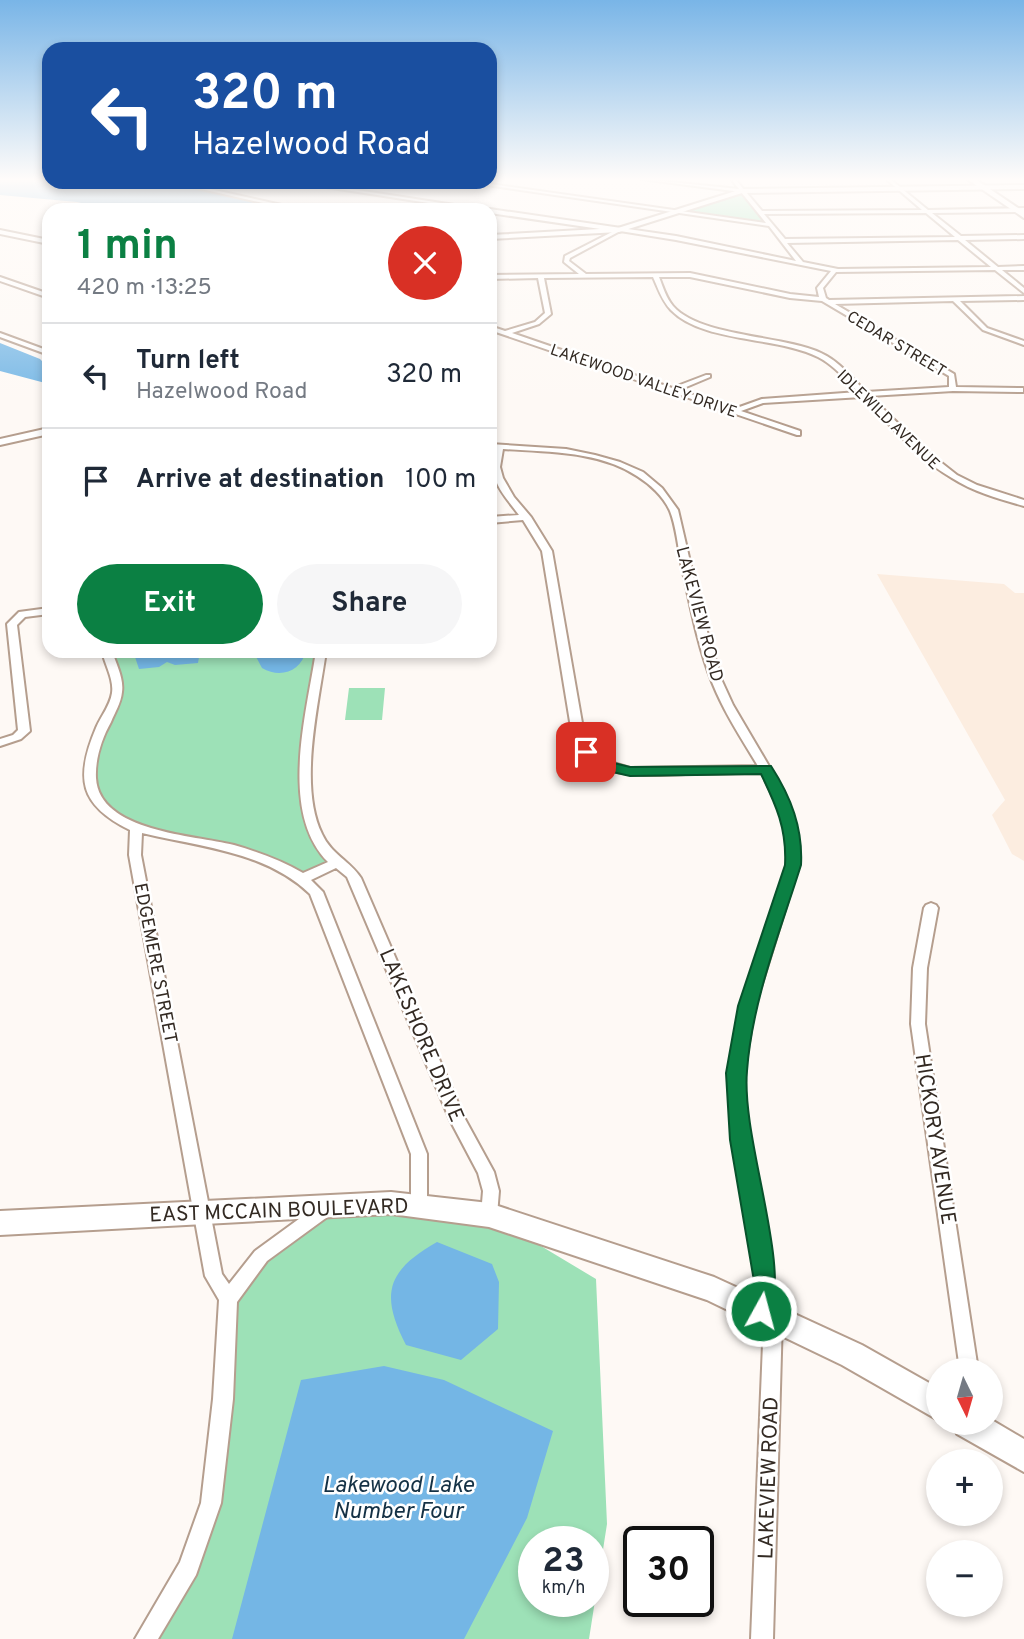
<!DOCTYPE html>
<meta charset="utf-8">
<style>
:root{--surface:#fff;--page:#f6f6f7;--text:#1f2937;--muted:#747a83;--line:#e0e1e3;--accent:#0b8043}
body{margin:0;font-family:Overpass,sans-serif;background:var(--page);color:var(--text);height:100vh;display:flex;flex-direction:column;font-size:26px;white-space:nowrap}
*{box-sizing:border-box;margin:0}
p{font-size:23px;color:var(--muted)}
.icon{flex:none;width:38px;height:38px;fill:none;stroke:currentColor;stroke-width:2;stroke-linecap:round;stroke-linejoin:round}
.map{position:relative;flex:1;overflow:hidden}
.drawer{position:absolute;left:42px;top:203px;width:455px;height:455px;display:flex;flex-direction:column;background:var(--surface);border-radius:21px;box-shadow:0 4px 10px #0003}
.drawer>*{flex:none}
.top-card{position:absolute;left:42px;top:42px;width:455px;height:147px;border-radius:21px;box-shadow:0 4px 10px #0003;background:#1a4fa0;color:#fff;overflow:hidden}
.needle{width:46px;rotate:175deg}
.controls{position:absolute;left:926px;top:1358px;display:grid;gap:14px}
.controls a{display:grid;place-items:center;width:77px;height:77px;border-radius:50%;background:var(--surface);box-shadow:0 4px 10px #0003;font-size:35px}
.speed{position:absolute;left:518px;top:1526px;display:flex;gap:14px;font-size:35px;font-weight:700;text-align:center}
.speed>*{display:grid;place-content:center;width:91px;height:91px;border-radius:50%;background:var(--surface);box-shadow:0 4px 10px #0003;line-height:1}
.speed small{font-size:18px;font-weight:400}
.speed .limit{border:4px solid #111;border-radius:10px;background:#fff;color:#111}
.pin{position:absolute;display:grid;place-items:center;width:60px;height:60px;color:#fff;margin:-30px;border-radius:14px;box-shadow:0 4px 10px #0006}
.me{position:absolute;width:77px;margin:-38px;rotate:7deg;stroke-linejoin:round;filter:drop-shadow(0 0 5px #0008)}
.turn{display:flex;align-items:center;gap:24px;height:147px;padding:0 35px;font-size:32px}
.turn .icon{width:91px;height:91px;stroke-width:2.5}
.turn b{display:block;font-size:49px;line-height:60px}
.round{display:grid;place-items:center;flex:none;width:74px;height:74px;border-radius:37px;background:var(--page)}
.summary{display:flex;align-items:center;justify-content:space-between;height:119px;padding:0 35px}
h1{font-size:42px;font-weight:700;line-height:52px;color:var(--accent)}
.primary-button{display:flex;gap:14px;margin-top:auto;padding:14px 35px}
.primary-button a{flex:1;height:80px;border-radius:42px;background:var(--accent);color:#fff;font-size:28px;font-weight:700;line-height:80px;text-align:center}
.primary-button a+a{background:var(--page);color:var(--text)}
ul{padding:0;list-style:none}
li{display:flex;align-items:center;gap:21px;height:105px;padding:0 35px;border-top:2px solid var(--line)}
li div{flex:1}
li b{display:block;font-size:26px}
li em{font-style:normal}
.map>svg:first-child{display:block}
.commercial{fill:#fcede0}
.green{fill:#9de1b7;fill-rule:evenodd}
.water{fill:#74b6e5}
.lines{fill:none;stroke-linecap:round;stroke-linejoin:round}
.minor-casing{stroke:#b59e8e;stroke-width:4}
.tertiary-casing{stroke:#b59e8e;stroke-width:4}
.primary-casing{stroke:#b59e8e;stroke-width:4}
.minor{fill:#fff;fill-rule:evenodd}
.tertiary{fill:#fff;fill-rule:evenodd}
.primary{fill:#fff;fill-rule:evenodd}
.route{fill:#0b8043;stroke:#07532c;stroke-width:2}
.labels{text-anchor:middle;stroke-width:5;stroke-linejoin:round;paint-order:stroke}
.far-street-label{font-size:16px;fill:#332a23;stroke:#fff}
.street-label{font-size:18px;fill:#332a23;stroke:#fff}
.near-street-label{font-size:21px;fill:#332a23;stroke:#fff}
.near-water-label{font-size:23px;font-style:italic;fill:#143145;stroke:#fff}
</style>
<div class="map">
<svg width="1024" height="1639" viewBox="0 0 1024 1639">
<rect width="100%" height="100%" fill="#fef9f5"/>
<!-- commercial -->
<path class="commercial" d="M877 574 1004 584 1015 593H1024V861L1012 854 992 815 1005 800Z"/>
<!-- green -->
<path class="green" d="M742 193 770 225 691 211 740 194Z
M107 651H323L305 800 317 835 338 862 303 878 245 854 136 828 95 800V748L117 693Z
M349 688H385L382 720H345Z
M319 1206 489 1215 596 1279 607 1524 589 1639H146L211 1503 235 1289ZM534 1542H593V1601H534Z"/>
<!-- water -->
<path class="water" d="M0 179 160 182 229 195 277 210H111L77 202 0 195Z
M0 343 40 359 49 368V384L0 371Z
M133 651H200L198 663 175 665 167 662 159 667 139 669Z
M253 651H306C301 671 281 679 262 668Z
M437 1242 492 1264 499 1282 498 1329 461 1360 406 1345C379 1293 388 1270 437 1242Z
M384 1366 444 1380 553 1431 527 1518 464 1639H232L301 1380Z"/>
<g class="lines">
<!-- minor casing -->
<g class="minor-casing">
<path id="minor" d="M641 179 739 189 731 179H735L762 211 922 210 886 179H890L928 210 1024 208V212L932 213 961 236 1024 235V239L965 240 998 267 1024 266V270H1002L1024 288V293L995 270 836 272 823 288 826 298 829 300 1024 296V300L960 301 987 328 1024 341V345L983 330 953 301 835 304 954 374 956 387 1023 388V392H1020L953 391 870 396 924 449 957 475 977 485 1024 500V506C999 499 974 492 952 478 917 458 891 425 862 397L763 403 741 411 800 431V435H797L490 330V326L505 331 535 322 545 313 538 278 490 279V275L579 274 564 262 565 256 614 231 490 213 488 210 490 209 676 236 796 261 769 226 465 182H477L766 223 741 192ZM926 213 955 237 785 239 764 214ZM620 231 676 240 831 271 817 288 819 297 790 294 690 273 586 274 569 261 570 258ZM958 240 991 267 838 269 803 262 787 243ZM653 277C658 288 662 301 671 310 703 343 776 336 818 357 834 365 846 380 858 392L762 399 734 409 679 390 710 377V375H706L672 388 512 333 539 324 551 314 544 278ZM659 277H690L790 298 822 301 949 376V387L866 392C852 378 839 361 821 353 782 335 700 337 673 306 666 298 663 287 659 277Z
M170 182H179L304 210H294Z
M293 182H305L487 210H474Z
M0 230 49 240V244L0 234Z
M0 277 49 294V298L0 281Z
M0 333 49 351V355L0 337Z
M490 444 566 449 595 455 620 462 643 472 662 488 678 510 703 618 722 681 733 705 783 790 792 812 798 837 799 865 755 1006 744 1073 748 1140 774 1281 770 1311 779 1312 782 1318 773 1639H751L764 1319 755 1318 752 1312 756 1281 732 1140 728 1073 741 1006 787 865 786 837 780 812 762 773C737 773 711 774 686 774 645 775 596 782 573 740L542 551 523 520 490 523V517L519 515C501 491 488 480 495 449L490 448ZM503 449C547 452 599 451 637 476 650 484 664 497 670 511 676 526 678 546 681 563 690 603 697 644 712 682 724 712 741 738 758 766L630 768 604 760 592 751 585 740 552 551 531 517 514 497 503 478 500 467Z
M49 608V614L25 617 17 625 30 731 21 739 0 746V739L13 735 18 730 7 624 19 612Z
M102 651H112C116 664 124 678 122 692 121 703 115 712 111 722 102 738 95 759 96 778 99 832 194 835 234 845 258 852 281 860 303 873L328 862C278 812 307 712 316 651H326C319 702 298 786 322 834 331 854 350 861 361 878L465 1119 494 1172 499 1191 497 1215 495 1220 489 1222 483 1220 481 1215 483 1191 478 1173 450 1120 347 877 336 868 311 880 323 892 427 1154V1204L425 1209 419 1211 413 1209 411 1204V1154L310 894C265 851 200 847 142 833L141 855 222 1274 229 1284 255 1251 318 1205 324 1203 330 1205 332 1210 330 1215 267 1261 237 1302 233 1399 221 1503 196 1575 158 1639H135L180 1562 201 1503 213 1399 219 1300 205 1276 129 855 130 830C79 805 75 778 96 728 101 716 110 706 112 693 114 679 105 665 102 651Z
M931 903 936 905 938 908 927 968 925 1024 978 1370H960L911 1024 913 968 924 908 926 905Z"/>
</g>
<!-- tertiary casing -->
<g class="tertiary-casing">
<path id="tertiary" d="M1024 185V189L742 193 619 232 490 239V235L618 228 742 189Z
M49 428V434L0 445V439Z"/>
</g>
<!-- primary casing -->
<g class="primary-casing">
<path id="primary" d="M967 179H975L1024 212V218Z
M391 1192 489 1203 714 1277 862 1345 938 1388V1420L842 1365 707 1300 489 1227 391 1214 0 1235V1211Z
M990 1419 1024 1439V1472L957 1434 953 1423H990Z"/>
</g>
<!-- minor -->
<use href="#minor" class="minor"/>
<!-- tertiary -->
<use href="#tertiary" class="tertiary"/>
<!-- primary -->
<use href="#primary" class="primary"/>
</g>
<!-- sky -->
<linearGradient id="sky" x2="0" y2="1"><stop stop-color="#79b5e7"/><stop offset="0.44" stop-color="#fffcfa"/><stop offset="1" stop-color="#fffcfa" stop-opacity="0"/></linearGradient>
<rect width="1024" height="408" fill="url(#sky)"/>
<!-- route -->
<path class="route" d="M586 748 614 763 630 767 771 766C791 797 803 828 801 865 780 932 752 1001 747 1071 741 1139 792 1267 769 1319L761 1322 752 1319 749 1311 754 1281 730 1140 726 1073 738 1006 785 865C787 829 776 805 761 774L630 776 604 770 581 755V749Z"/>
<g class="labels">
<!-- far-street labels -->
<g class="far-street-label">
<text transform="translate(897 343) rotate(31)" y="6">CEDAR STREET</text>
<text transform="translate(644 380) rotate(19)" y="6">LAKEWOOD VALLEY DRIVE</text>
<text transform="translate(889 419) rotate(44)" y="6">IDLEWILD AVENUE</text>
</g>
<!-- street labels -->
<g class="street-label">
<text transform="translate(700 614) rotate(75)" y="6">LAKEVIEW ROAD</text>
<text transform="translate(156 963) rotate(79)" y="6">EDGEMERE STREET</text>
</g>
<!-- near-street labels -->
<g class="near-street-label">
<text transform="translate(422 1035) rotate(67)" y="7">LAKESHORE DRIVE</text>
<text transform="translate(936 1139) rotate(81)" y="7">HICKORY AVENUE</text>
<text transform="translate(279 1210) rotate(-2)" y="7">EAST MCCAIN BOULEVARD</text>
<text transform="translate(768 1478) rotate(-88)" y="7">LAKEVIEW ROAD</text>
</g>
<!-- near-water labels -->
<g class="near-water-label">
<text x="398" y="1492">Lakewood Lake<tspan x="398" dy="26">Number Four</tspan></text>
</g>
</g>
</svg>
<div class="controls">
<a><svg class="needle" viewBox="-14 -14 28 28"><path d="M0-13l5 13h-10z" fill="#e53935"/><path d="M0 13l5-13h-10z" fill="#747a83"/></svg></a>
<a>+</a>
<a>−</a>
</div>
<div class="speed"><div>23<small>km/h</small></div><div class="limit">30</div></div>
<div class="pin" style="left:586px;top:752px;background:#d93025"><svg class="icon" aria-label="arrive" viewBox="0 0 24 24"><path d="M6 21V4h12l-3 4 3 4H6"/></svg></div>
<svg class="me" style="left:761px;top:1311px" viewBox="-20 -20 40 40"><circle r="17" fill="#0b8043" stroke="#fff" stroke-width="3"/><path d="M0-11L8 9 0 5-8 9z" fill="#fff"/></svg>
<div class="top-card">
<div class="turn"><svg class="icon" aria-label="left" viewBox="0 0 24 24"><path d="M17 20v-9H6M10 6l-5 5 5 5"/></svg><div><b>320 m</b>Hazelwood Road</div></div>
</div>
<section class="drawer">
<div class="summary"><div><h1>1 min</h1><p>420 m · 13:25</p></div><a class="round" style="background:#d93025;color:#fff"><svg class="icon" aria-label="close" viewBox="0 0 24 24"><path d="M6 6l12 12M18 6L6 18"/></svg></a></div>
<ul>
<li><svg class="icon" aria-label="left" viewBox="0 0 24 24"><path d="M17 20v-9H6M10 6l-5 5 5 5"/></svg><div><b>Turn left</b><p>Hazelwood Road</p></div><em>320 m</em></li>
<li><svg class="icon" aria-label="arrive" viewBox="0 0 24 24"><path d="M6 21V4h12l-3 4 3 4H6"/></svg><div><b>Arrive at destination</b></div><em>100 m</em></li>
</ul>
<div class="primary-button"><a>Exit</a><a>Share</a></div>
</section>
</div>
